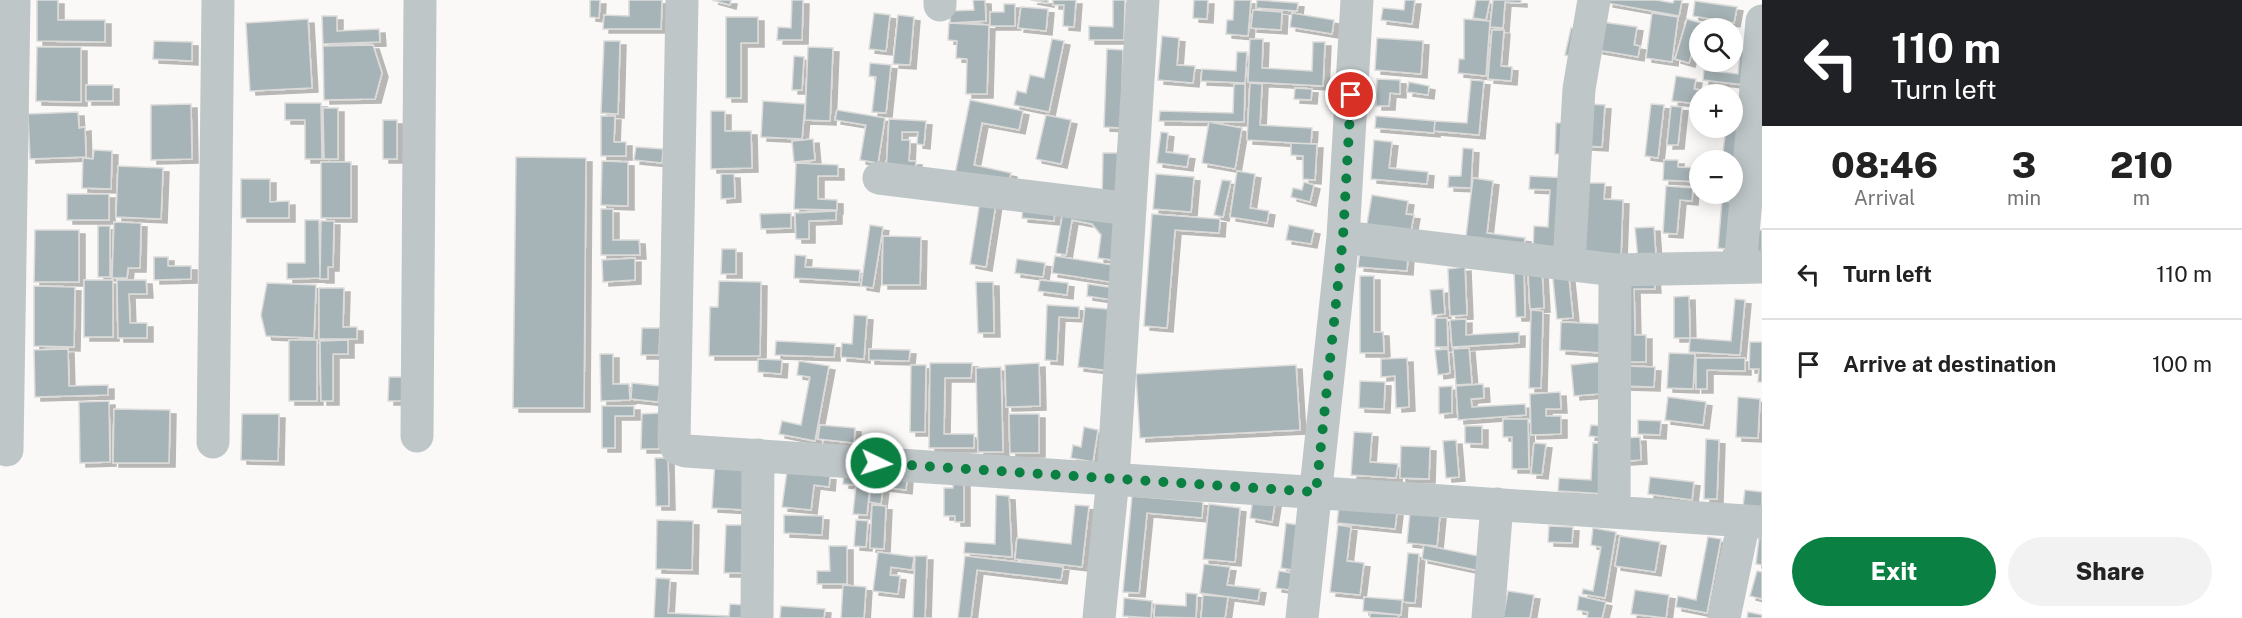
<!DOCTYPE html>
<meta charset="utf-8">
<style>
:root{--surface:#fff;--page:#f2f2f2;--text:#222;--muted:#767676;--line:#e0e0e0;--accent:#0b8043}
body{margin:0;font-family:"Public Sans",sans-serif;background:var(--page);color:var(--text);height:100vh;display:flex;flex-direction:column;font-size:22px;white-space:nowrap}
*{box-sizing:border-box;margin:0}
p{font-size:20px;color:var(--muted)}
.icon{flex:none;width:33px;height:33px;fill:none;stroke:currentColor;stroke-width:2;stroke-linecap:round;stroke-linejoin:round}
.map{position:relative;flex:1;overflow:hidden}
.drawer{display:flex;flex-direction:column;background:var(--surface);width:480px}
.drawer>*{flex:none}
.guide{background:#202124;color:#fff;overflow:hidden}
.fabs{position:absolute;left:1689px;top:18px;display:grid;gap:12px}
.fabs a{display:grid;place-items:center;width:54px;height:54px;border-radius:50%;background:var(--surface);box-shadow:0 3px 15px #0003;font-size:30px}
.pin{position:absolute;display:grid;place-items:center;width:51px;height:51px;color:#fff;margin:-26px;border:3px solid #fff;border-radius:50%;box-shadow:0 2px 6px #0007}
.me{position:absolute;width:66px;margin:-33px;rotate:94deg;stroke-linejoin:round;filter:drop-shadow(0 0 4px #0008)}
.turn{display:flex;align-items:center;gap:21px;height:126px;padding:0 30px;font-size:27px}
.turn .icon{width:78px;height:78px;stroke-width:2.5}
.turn b{display:block;font-size:42px;line-height:51px}
.eta{display:flex;justify-content:space-evenly;align-items:center;height:102px;text-align:center}
.eta b{font-size:36px;font-weight:800;line-height:42px}
.action{display:flex;gap:12px;margin-top:auto;padding:12px 30px}
.action a{flex:1;height:69px;border-radius:36px;background:var(--accent);color:#fff;font-size:24px;font-weight:800;line-height:69px;text-align:center}
.action a+a{background:var(--page);color:var(--text)}
ul{padding:0;list-style:none}
li{display:flex;align-items:center;gap:18px;height:90px;padding:0 30px;border-top:2px solid var(--line)}
li div{flex:1}
li b{display:block;font-size:22px}
li em{font-style:normal}
main{display:flex;flex:1;min-height:0}
.map>svg:first-child{display:block}
.building{fill:#a7b4b7;stroke:#dcdbda;stroke-width:1.5;filter:url(#shadow)}
.lines{fill:none;stroke-linecap:round;stroke-linejoin:round}
.minor{stroke:#bec6c8;stroke-width:33}
.route{stroke:#0b8043;stroke-width:10;stroke-dasharray:0 18}
</style>
<main>
<div class="map">
<svg width="1762" height="618" viewBox="0 0 1762 618">
<defs>
<filter id="shadow"><feDropShadow dx="6" dy="4" stdDeviation="0" flood-color="#0004"/></filter>
</defs>
<rect width="100%" height="100%" fill="#faf9f8"/>
<!-- building -->
<path class="building" d="M37 0H58V20H105V42L37 41Z
M590 0H600L599 18 590 17Z
M629 0H662L661 29H603L604 15 629 16Z
M712 0H731L730 5Z
M792 0H803L802 40H777L778 27 791 28Z
M973 0H985L986 21 950 23V11L974 10Z
M1031 0H1048V3Z
M1053 0H1076L1074 27 1063 26 1064 5H1053Z
M1113 0H1125L1124 40H1089V26L1113 27Z
M1194 0H1208L1207 19 1193 18Z
M1234 0H1251L1248 36 1226 34 1227 20H1233Z
M1257 0 1298 3 1297 11 1256 8Z
M1405 0H1415L1412 24 1381 20 1383 8 1404 10Z
M1476 0H1490L1486 20 1473 18Z
M1493 0H1521V3L1505 2 1503 28 1490 27Z
M1608 0H1656L1673 3 1674 0H1682L1679 16 1607 3Z
M1695 1 1737 7 1734 23 1693 16Z
M1004 4H1015V26H990V12H1004Z
M1021 7 1048 9 1046 31 1018 28Z
M1253 10 1282 12 1281 30 1251 28Z
M874 13 890 15 886 51 869 49Z
M1292 13 1334 20 1332 34 1290 27Z
M1652 13 1678 17 1672 62 1646 58Z
M898 15 914 17 910 65 893 64Z
M322 16H337V31L379 29 380 42 323 44Z
M726 17H758V43H741V98H726Z
M308 19 312 88 250 91 246 23Z
M1464 19 1490 21 1486 76 1458 73 1459 59H1464Z
M1687 19 1714 27 1700 28V37L1697 36 1689 63 1675 59Z
M1602 22 1637 27 1634 45 1640 46 1638 57 1597 50Z
M949 23 989 25 987 94H966L967 59 956 58 957 41 948 40Z
M1571 28 1585 31 1579 57 1565 55Z
M1492 30H1504L1501 66 1512 67 1511 81 1488 79Z
M1162 36 1179 38 1177 65 1195 66 1193 83 1158 80Z
M1377 38 1423 41 1421 74 1375 70Z
M1052 39 1064 41 1049 112 1014 105 1017 91 1026 93 1030 75 1044 78Z
M1250 39H1263L1262 68 1312 71 1313 42H1325L1323 86 1248 82Z
M154 41 192 42V61L153 59Z
M604 41H620L618 114 601 113Z
M373 45 382 73 375 99 324 100 323 46Z
M37 47H81V102L36 101Z
M808 47 833 48 830 121 805 120Z
M1107 49 1123 50 1121 128 1104 127Z
M1740 51H1748L1744 85 1703 80 1704 70 1738 74Z
M1237 52H1247L1245 83 1201 81 1202 69 1236 71Z
M794 56 804 57 802 90H792Z
M870 63 891 65 886 113 872 112 876 77 869 76Z
M1676 76 1696 79 1694 89 1722 93V94H1700V104L1672 101Z
M1377 79 1400 80V94L1390 93 1389 106H1376Z
M1471 80 1484 81 1479 135 1434 131 1435 121 1467 123Z
M1409 82 1429 86 1428 95 1407 92Z
M1250 83 1262 84 1260 125 1312 128 1311 144 1247 140Z
M1234 84H1245L1244 122 1159 121 1160 111 1233 113Z
M86 85H113V101H86Z
M1295 88 1312 89 1311 100 1294 99Z
M970 100 1023 111 1019 130 982 123 974 165 1011 173 1007 190 954 179Z
M763 101 805 104 802 139 761 137Z
M285 103H321L322 159H305V120H285Z
M191 104 192 159 151 160V105Z
M1588 104 1605 105 1602 147 1586 146Z
M1651 104 1664 105 1658 158 1645 156Z
M1671 106 1682 107 1678 145H1667Z
M323 108H338V159H324Z
M837 110 885 118 878 163 860 160 866 125 835 120Z
M711 111H725V131H751L752 168 711 169Z
M1732 111 1742 112 1732 184V160H1722L1726 128H1732Z
M78 112 79 128 85 127 86 157 30 159 28 114Z
M1046 115 1071 120 1061 164 1036 159Z
M601 116H615L614 142H626V156H601Z
M1376 116 1435 121 1434 133 1375 128Z
M889 119 926 121 924 145 917 144 918 132H902V140H910L909 161H916L915 175 886 173Z
M383 120H397V159H383Z
M1209 122 1242 128 1235 169 1202 163Z
M1556 123H1570L1569 154H1555Z
M1161 132 1168 133 1166 152 1189 155 1187 167 1157 163Z
M813 139 815 160 794 162 792 141Z
M1374 140 1392 142 1389 168 1428 172 1427 184 1371 179Z
M1291 143 1317 144 1315 180 1303 179V156L1291 155Z
M636 147 663 149 662 163 634 160Z
M1463 148 1473 149 1471 188 1448 187 1449 176H1461Z
M94 150 112 151 111 189 82 188 83 158 93 159Z
M1103 153H1118L1117 202 1102 201Z
M516 157 586 158 584 408H513Z
M1664 160H1678V167L1700 168V182L1663 180Z
M602 161 628 162V206L601 205Z
M321 162H351V218H321Z
M796 163 838 165V176H818V199L837 200V210L794 209Z
M118 166 163 168 161 219 116 217Z
M1237 171 1255 174 1250 208 1269 211 1267 223 1230 217Z
M721 174H734L735 198 721 199Z
M1156 174 1194 177 1191 212 1153 209Z
M1530 176 1567 178 1562 254 1533 252 1534 226 1548 227 1550 190 1529 189Z
M1473 178 1493 181 1487 233 1525 238 1523 253 1465 245Z
M241 179H270V202L289 201V218H241Z
M1222 180 1231 181 1223 217 1214 215Z
M1304 182 1314 185 1310 202 1291 197 1293 188 1302 190Z
M1584 183H1605L1604 199 1623 200 1621 256 1581 255Z
M1666 186 1693 188 1692 201 1680 200 1677 234 1663 233Z
M67 194H109V220H67Z
M981 195 997 197 986 267 970 264Z
M1372 195 1408 201 1406 214 1414 215 1409 242 1365 235Z
M1722 201 1738 203 1734 250 1718 248Z
M1023 205 1055 207 1054 221 1022 218Z
M1064 205 1120 214 1112 260 1098 258 1101 235 1092 224 1072 220 1066 255 1056 253Z
M601 209H613V240H639L640 255H601Z
M836 211V220L809 221V239H796L795 213Z
M791 213V228L761 229 760 214Z
M1152 214 1220 219 1219 233 1175 230 1167 328 1144 326Z
M305 220H319L320 278 287 279V263H305Z
M321 221H334L333 267H328V279H320Z
M114 222 141 223 140 268H128L127 278H112Z
M870 225 883 227 873 288 861 286Z
M1289 225 1314 230 1311 244 1286 240Z
M98 226H110V277H98Z
M1654 227 1656 257 1638 259 1635 228Z
M35 230H79V282H34Z
M1752 230H1762V262H1752Z
M883 236 921 237 920 285H882Z
M722 249H736V274H721Z
M1360 251 1408 255 1407 271 1358 267Z
M795 255 806 256 805 267 860 270 859 282 794 278Z
M1055 256 1113 265 1110 282 1052 273Z
M154 257H168V266H191V279L154 280Z
M635 258V280L603 282 602 260Z
M1017 259 1045 263 1043 277 1015 273Z
M1465 267 1467 315 1450 316 1448 269Z
M1568 268 1573 318 1557 319 1552 270Z
M1514 271H1524L1525 317H1516Z
M1542 271 1544 308 1530 309 1528 272Z
M1360 276H1374V332H1383L1384 353H1360Z
M1654 277 1655 289H1634L1635 335H1646V362H1622L1620 278Z
M84 280H113V337H84Z
M117 280H146L147 294H129L130 323H147V338H118Z
M1040 280 1068 283 1067 295 1038 291Z
M719 281 761 282 760 356H709L710 307H718Z
M976 282H993L994 333H978Z
M267 283 316 285 314 338 266 336 261 315Z
M1088 284 1121 289 1119 301 1087 296Z
M34 286 75 287 74 347 34 346Z
M319 288H344L343 327H357V339H319Z
M1443 289 1445 314 1432 315 1430 290Z
M1689 296 1690 338H1674V297Z
M1735 299 1745 300 1740 355 1689 352 1690 338 1731 341Z
M1047 305 1079 307V318L1059 317 1057 361 1045 360Z
M1085 307 1117 310 1111 371 1078 367Z
M1531 310 1543 311 1541 388H1529Z
M854 315 867 316 864 359 841 357 842 343 852 344Z
M1435 318H1447L1448 347H1435Z
M1466 319V335L1519 332V343L1452 347 1450 320Z
M1561 322 1604 324 1602 353 1560 350Z
M642 328H660L659 355H641Z
M289 340H317V401H289Z
M348 340V354H333V401H321L320 341Z
M776 341 835 344 834 357 775 355Z
M1750 342H1762V382H1758L1759 369H1749Z
M1469 348 1472 384 1456 385 1453 349Z
M68 349 69 386 108 385V395L35 397 34 350Z
M869 349 910 350 909 361 869 360Z
M1448 349 1450 373 1438 375 1435 350Z
M1669 353 1695 354 1693 389 1667 388Z
M600 354H613V384H629L630 400 601 401Z
M1407 358 1409 407 1396 408 1395 376 1381 377V359Z
M1696 358H1745V371L1707 370V389H1696Z
M758 359 782 360 781 374 758 372Z
M799 361 829 366 815 441 779 434 782 421 801 425 810 377 797 375Z
M1608 361 1611 393 1574 396 1571 365Z
M930 363H972L971 378H945L944 434H974V448H929Z
M1039 363 1040 406 1006 407 1005 365Z
M911 365H926L925 432H910Z
M1296 365 1300 430 1140 438 1136 374Z
M1623 366 1655 367 1654 387 1622 386Z
M1001 367 1003 452H978L976 368Z
M389 377H403L402 401H388Z
M1360 381 1385 382 1384 409 1359 408Z
M632 383 660 386 658 402 631 399Z
M1483 384 1484 398 1471 399 1472 407 1525 404 1526 415 1458 420 1456 386Z
M1452 386V413L1439 414V387Z
M1560 392 1561 409H1546V416H1561V434L1531 435 1530 394Z
M1668 397 1706 402 1703 425 1665 420Z
M1738 397 1760 399 1758 438 1736 437Z
M109 401 110 462 80 463 79 402Z
M602 406H634V416H615V448H602Z
M114 409 170 410 169 463H113Z
M659 413V449H641L642 414Z
M242 414H279L278 461 241 460Z
M1009 414H1039V453H1010Z
M1503 419H1528L1529 469H1512V437H1503Z
M1638 420 1661 421 1660 435 1638 434Z
M820 425 855 428 854 443 818 439Z
M1591 425 1611 427 1610 438 1589 436Z
M1465 426H1482V444L1465 443Z
M1084 427 1098 430 1093 462 1071 458 1073 445 1081 447Z
M1354 432 1372 433 1370 462 1398 464 1396 478 1351 475Z
M1640 437 1641 460 1625 461 1624 438Z
M1706 439 1719 440 1717 499H1704Z
M1456 440 1459 477 1446 478 1443 441Z
M1534 443 1546 444 1542 475 1531 474Z
M1593 443 1609 444 1606 494 1558 491 1559 478 1591 480Z
M1401 446 1430 447 1429 479 1400 478Z
M655 458H668L669 506H656Z
M715 460 747 462 745 510 712 508Z
M787 471 830 476 829 487 814 485 811 510 782 507Z
M844 471 871 474 867 515 853 514 856 485 843 484Z
M873 474 907 478 906 490 883 487 881 504 869 502Z
M964 477V522H955V516H944V488H953V478Z
M1650 477 1694 482 1692 500 1648 494Z
M1745 490 1762 492V508L1743 506Z
M1254 493 1276 497 1272 522 1250 518Z
M996 495 1009 496 1012 557 964 553 965 542 995 544Z
M1132 496 1203 502 1202 518 1147 513 1139 593 1123 592Z
M1209 504 1240 508 1235 562 1203 559Z
M872 505 886 506 884 549 870 548Z
M1075 505 1089 506 1082 567 1015 559 1017 538 1071 544Z
M1339 506 1397 512 1395 529 1337 523Z
M1410 512 1440 515 1437 546 1407 543Z
M784 515 823 516 822 535 784 533Z
M657 520 693 521 692 570 656 569Z
M856 520 868 521 866 547 854 546Z
M1286 523 1298 525 1292 570 1281 568Z
M726 525H742L750 573H724Z
M1338 525 1351 527 1347 561 1364 563 1360 595 1330 592Z
M1549 526 1573 527 1572 543 1548 542Z
M1593 528 1616 532 1605 598 1582 594 1583 589 1593 591 1601 547 1591 545Z
M1620 536 1660 542 1655 572 1615 566Z
M1708 537 1721 539 1707 613 1676 607 1678 596 1696 600Z
M1759 538H1762V565L1756 564Z
M1424 545 1483 557 1480 571 1422 559Z
M829 546H847V584H817V571H830Z
M878 552 914 557 912 570 891 567 890 575 900 576 898 594 873 591Z
M1408 553 1419 554 1415 603 1403 602Z
M915 556H927L925 618H933H913Z
M965 556 1063 567 1061 580 977 570 971 618H958Z
M1204 564 1230 567 1227 585 1260 589 1258 601 1200 593Z
M1279 571 1292 573 1289 590 1276 588Z
M1757 571 1762 572V599L1750 596Z
M656 578 670 579 668 613 729 616 730 604 744 605 743 618H654Z
M843 585 866 587 864 618H841Z
M1635 590 1669 595 1666 618 1631 614Z
M1508 591 1534 595 1530 618H1503Z
M1186 593 1197 594 1196 618 1154 617 1155 604 1186 606Z
M1203 595 1228 597 1225 618H1201Z
M1579 596 1606 602 1602 618H1587L1588 612 1577 610Z
M1364 597 1402 600 1401 615 1363 611Z
M1124 598 1152 601 1151 618 1123 616Z
M781 606 825 609 824 618H780Z
M1748 612 1762 615V618H1747Z
M1370 613 1399 615 1398 618H1370Z"/>
<g class="lines">
<!-- minor -->
<path class="minor" d="M682 0 674 441 677 448 686 451 1762 522
M940 5V0
M879 178 1130 209
M1343 237 1615 270 1762 267
M1569 263 1579 89 1594 0
M1740 267 1762 21
M417 436 420 0
M213 442 218 0
M7 450 14 0
M1614 512 1615 270
M757 618 758 455
M1099 618 1113 478 1143 0
M1302 618 1343 237 1357 0
M1488 618 1497 504
M1724 618 1744 521"/>
</g>
<g class="lines">
<!-- route -->
<path class="route" d="M876 463 1316 492 1343 237 1351 95"/>
</g>
</svg>
<div class="fabs">
<a><svg class="icon" aria-label="search" viewBox="0 0 24 24"><circle cx="10" cy="10" r="6"/><path d="M15 15l6 6"/></svg></a>
<a>+</a>
<a>−</a>
</div>
<div class="pin" style="left:1351px;top:95px;background:#d93025"><svg class="icon" aria-label="arrive" viewBox="0 0 24 24"><path d="M6 21V4h12l-3 4 3 4H6"/></svg></div>
<svg class="me" style="left:876px;top:463px" viewBox="-20 -20 40 40"><circle r="17" fill="#0b8043" stroke="#fff" stroke-width="3"/><path d="M0-11L8 9 0 5-8 9z" fill="#fff"/></svg>
</div>
<section class="drawer">
<div class="guide">
<div class="turn"><svg class="icon" aria-label="left" viewBox="0 0 24 24"><path d="M17 20v-9H6M10 6l-5 5 5 5"/></svg><div><b>110 m</b>Turn left</div></div>
</div>
<div class="eta">
<div><b>08:46</b><p>Arrival</p></div>
<div><b>3</b><p>min</p></div>
<div><b>210</b><p>m</p></div>
</div>
<ul>
<li><svg class="icon" aria-label="left" viewBox="0 0 24 24"><path d="M17 20v-9H6M10 6l-5 5 5 5"/></svg><div><b>Turn left</b></div><em>110 m</em></li>
<li><svg class="icon" aria-label="arrive" viewBox="0 0 24 24"><path d="M6 21V4h12l-3 4 3 4H6"/></svg><div><b>Arrive at destination</b></div><em>100 m</em></li>
</ul>
<div class="action"><a>Exit</a><a>Share</a></div>
</section>
</main>
